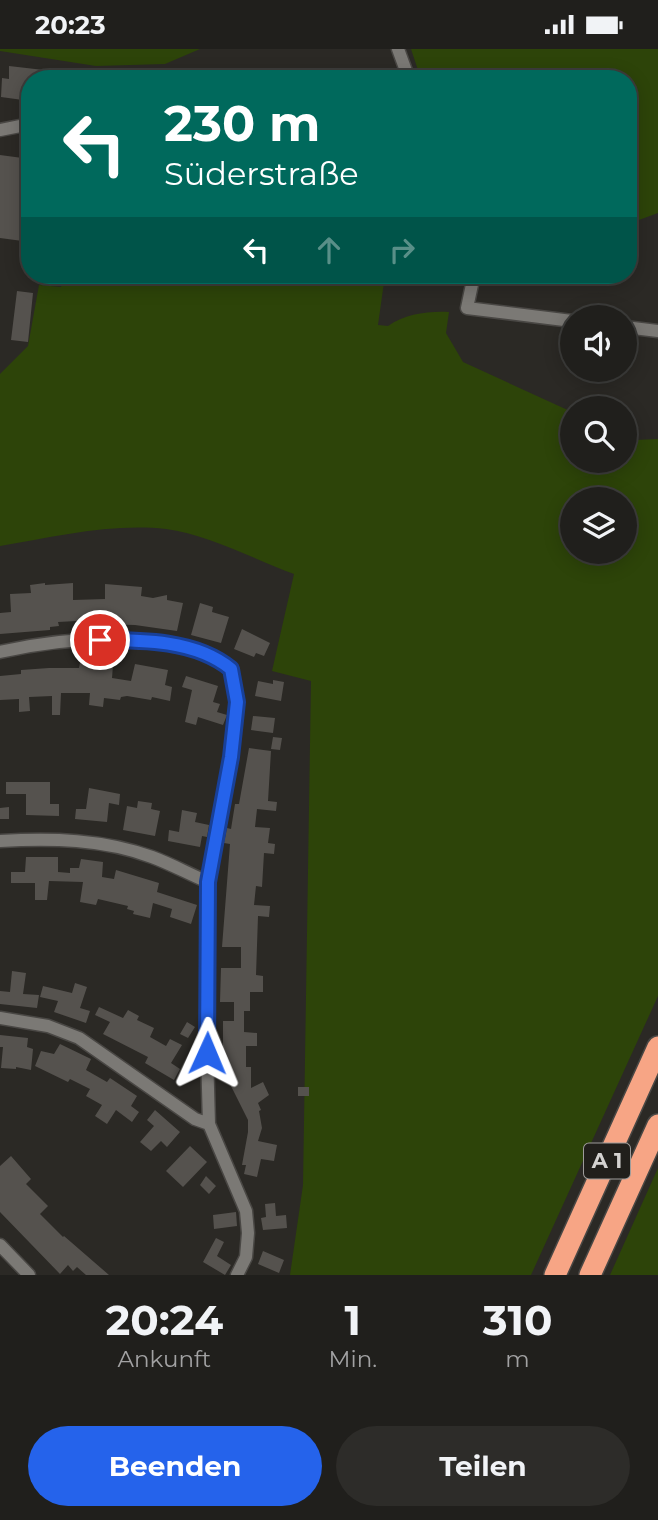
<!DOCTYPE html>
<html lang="de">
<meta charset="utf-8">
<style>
:root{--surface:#201f1c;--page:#2d2c29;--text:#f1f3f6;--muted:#a2a2a3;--line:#3d3d3b;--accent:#2563eb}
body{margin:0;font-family:Montserrat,sans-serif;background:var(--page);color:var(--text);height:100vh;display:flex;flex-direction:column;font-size:26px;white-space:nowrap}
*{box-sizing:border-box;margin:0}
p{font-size:23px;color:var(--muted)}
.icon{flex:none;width:38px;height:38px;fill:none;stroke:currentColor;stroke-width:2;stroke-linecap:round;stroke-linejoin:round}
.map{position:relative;height:1226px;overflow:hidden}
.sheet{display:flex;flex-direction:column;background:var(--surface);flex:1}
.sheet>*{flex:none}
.guide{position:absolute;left:21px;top:21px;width:616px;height:214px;border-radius:28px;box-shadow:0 4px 18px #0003,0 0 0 2px var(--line);background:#00695c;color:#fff;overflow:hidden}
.tools{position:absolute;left:560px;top:256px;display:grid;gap:14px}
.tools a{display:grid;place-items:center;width:77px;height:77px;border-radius:50%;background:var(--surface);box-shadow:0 4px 18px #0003,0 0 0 2px var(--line);font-size:35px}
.pin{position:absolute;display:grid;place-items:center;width:60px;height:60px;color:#fff;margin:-30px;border:4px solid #fff;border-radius:50%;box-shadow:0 2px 7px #0007}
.me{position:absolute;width:77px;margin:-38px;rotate:1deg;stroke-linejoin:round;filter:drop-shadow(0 0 5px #0008)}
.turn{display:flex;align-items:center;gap:24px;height:147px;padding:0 28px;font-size:32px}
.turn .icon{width:91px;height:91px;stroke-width:2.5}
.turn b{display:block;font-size:49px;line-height:60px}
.lanes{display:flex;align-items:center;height:66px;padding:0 28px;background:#0003;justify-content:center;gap:35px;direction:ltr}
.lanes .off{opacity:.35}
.eta{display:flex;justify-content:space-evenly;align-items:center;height:119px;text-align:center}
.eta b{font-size:42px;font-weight:700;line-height:49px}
.button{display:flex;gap:14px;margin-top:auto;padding:14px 28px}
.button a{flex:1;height:80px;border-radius:42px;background:var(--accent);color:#fff;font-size:28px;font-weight:700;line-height:80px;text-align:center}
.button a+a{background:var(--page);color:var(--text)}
.status{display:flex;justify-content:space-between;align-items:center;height:49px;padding:0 35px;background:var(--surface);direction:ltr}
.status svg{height:19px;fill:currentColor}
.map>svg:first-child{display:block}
.green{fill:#2d4409;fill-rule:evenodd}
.building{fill:#55524e}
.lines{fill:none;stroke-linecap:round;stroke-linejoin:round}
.street-casing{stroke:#494744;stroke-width:15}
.highway-casing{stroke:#494744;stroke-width:24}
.street{stroke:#7b7975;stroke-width:12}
.highway{stroke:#f7a585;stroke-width:21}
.route-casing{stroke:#184099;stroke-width:18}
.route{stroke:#2563eb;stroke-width:12}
.labels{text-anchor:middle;stroke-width:7;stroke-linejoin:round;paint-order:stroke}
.shield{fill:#211f1b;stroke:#9e9c9a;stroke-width:2}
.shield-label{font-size:21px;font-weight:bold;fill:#d4d2d0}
</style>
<div class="status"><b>20:23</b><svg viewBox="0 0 49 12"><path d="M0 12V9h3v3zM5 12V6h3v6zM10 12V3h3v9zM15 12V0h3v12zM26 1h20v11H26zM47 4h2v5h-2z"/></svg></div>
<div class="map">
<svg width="658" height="1226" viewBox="0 0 658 1226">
<rect width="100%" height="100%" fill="#2b2925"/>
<!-- green -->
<path class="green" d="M0 0H200L165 15 96 17 0 2Z
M411 0H658V164L628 175V30H421Z
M62 226H385L378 276 388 277C405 265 428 262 449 263L446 284 463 313 572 363V411H625V387L635 391 658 390V947L531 1226H290L303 1136 311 632 272 622 294 525C256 511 206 485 166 480 111 474 54 488 0 497V325L28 297 39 236 61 238ZM572 450H625V502H572Z
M658 1119V1226H610Z"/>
<!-- building -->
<path class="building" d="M9 17 70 24V30H30V52L1 48 2 29 9 30Z
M0 106 30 110V193L0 189Z
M17 242 33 244 28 293 11 291Z
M45 534V536L73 534V551L105 550V535L142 538 141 547 153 549 167 546V551L183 554 177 582 135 576 95 575V571L58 573 59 577 50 578V581L0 585V564L11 563 10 545 31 544 30 536Z
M200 554 213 558 212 563 229 568 221 594 191 586Z
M242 580 270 594 264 607 256 604 254 608 234 600Z
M80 613 113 616 112 629 131 632 135 615 168 621 165 636 172 638 170 652 152 648 151 651 127 647 121 648 120 651 104 649 103 658 89 656 90 644H61L60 666H52V647L29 648 30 662 19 663V650L0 651V627L21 625V621L49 619H79Z
M186 627 218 637 213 653 220 655 217 663 227 666 223 676 198 668 196 676 185 673 192 641 182 638Z
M273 631 284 633 281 652 255 647 258 632 273 635Z
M253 667 275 669 273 684 251 681Z
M273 688 282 689 280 701 271 700Z
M249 699 271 702 268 752 277 753 276 762 257 760 255 778 270 779 268 794 275 795 274 805 264 804 262 838 256 837 254 856 270 857 269 868 258 867 256 926 263 927V943H250V962H244V983L257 984V997H246V1018H251V1039L263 1033 269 1046 258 1054 261 1061 259 1062 262 1079 258 1092 277 1096 274 1112 261 1110 257 1128 244 1125 246 1116H242L248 1083V1071L227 1029V1007H223V972H234V953H220L221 919H241V898H222L230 795 224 794 227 779 231 780 235 755H239Z
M6 733H50V755H59V767L26 766V745H6Z
M89 739 120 745 119 756 109 754 107 773 75 770 76 760H86Z
M138 752 152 754 151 760 160 762 155 787 123 781 127 757 137 759Z
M9 758V770H0V759Z
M182 761 197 764 195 773 209 776 207 788 202 787 200 798 168 792 169 781 179 783Z
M26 808H58V823L70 824V819H79L81 810 103 813 102 828 114 830 116 821 159 834 157 843 197 856 191 875 170 868 172 860 153 854 150 869 133 865 134 862 127 860 128 857 98 850 96 856 80 853 83 833 49 832 47 851H35V834H11V823H25Z
M12 922 26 924 23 945 39 946 37 959 0 955V942L10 943Z
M75 934 87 938 80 959 90 962 86 974 54 963 58 952 40 948 43 937 72 944Z
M99 958 123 969 128 961 139 967 137 971 154 979 150 988 166 997 170 990 182 996 171 1014 180 1020 174 1031 145 1014 148 1008 103 985 110 973 95 966Z
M187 973 195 978 188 989 180 985Z
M0 986 28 989 27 998 33 1000 31 1021 16 1018V1020L1 1019 3 998H0Z
M60 995 91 1010 86 1021 107 1033 110 1029 137 1047 131 1057 139 1063 132 1073 116 1061 107 1075 95 1067 102 1056 86 1047 90 1040 70 1030 68 1033 35 1017 41 1002 54 1005Z
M298 1038H309V1047H298Z
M155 1061 180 1083 167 1098 161 1092 151 1102 140 1093 154 1077 147 1071Z
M190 1097 207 1113 183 1138 166 1122Z
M11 1107 31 1130 26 1135 48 1157 40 1165 63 1188 64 1187 109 1226H86L77 1218 73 1222 68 1216 60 1225 0 1163V1117Z
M206 1127 216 1137 209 1145 200 1136Z
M275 1154 276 1167 286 1166 287 1179 263 1181 261 1169 266 1168 265 1155Z
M236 1163 237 1177 214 1180 213 1166Z
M216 1189 224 1193 217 1207 231 1216 225 1226 203 1213Z
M263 1202 284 1211 279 1224 258 1215Z"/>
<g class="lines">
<!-- street casing -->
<g class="street-casing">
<path id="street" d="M398 0 409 30
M0 81 30 75
M474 226 467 259 572 272
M625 278 658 282
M0 603C62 589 178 577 231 620L237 653 231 708 208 833 207 1004 209 1075 246 1162 248 1184 246 1208 237 1226
M0 792C51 789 103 790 152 808 171 815 189 825 208 833
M0 969 48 977 79 989 195 1070 209 1075
M0 1196 29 1226"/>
</g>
<!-- highway casing -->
<g class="highway-casing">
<path id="highway" d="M555 1226 658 998
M590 1226 658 1076"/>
</g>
<!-- street -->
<use href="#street" class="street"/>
<!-- highway -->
<use href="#highway" class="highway"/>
</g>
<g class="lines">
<!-- route casing -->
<g class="route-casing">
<path id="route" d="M100 591C142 591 196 591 231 620L237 653 231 708 208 833 207 1004"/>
</g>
<!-- route -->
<use href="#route" class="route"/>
</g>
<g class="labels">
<!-- shield labels -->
<rect class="shield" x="584" y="1094.5" width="46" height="35" rx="5"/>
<g class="shield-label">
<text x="607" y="1119">A 1</text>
</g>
</g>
</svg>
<div class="tools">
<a><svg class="icon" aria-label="sound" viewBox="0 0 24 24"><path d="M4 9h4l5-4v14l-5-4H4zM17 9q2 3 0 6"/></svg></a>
<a><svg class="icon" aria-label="search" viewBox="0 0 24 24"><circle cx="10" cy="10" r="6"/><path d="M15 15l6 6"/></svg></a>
<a><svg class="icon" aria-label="layers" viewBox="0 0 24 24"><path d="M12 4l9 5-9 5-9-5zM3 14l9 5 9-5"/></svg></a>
</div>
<div class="pin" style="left:100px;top:591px;background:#d93025"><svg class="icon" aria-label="arrive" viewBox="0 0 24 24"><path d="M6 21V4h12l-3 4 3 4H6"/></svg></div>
<svg class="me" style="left:207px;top:1004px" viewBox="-20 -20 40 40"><path d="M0-17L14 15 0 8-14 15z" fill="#2563eb" stroke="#fff" stroke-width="4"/></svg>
<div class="guide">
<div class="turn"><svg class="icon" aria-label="left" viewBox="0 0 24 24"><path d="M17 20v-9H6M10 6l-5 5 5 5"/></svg><div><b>230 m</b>Süderstraße</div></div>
<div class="lanes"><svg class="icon" aria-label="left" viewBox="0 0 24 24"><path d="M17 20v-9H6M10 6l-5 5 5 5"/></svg><svg class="icon off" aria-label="ahead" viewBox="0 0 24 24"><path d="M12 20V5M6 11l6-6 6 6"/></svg><svg class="icon off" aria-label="right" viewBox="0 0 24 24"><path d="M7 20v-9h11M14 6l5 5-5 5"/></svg></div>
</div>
</div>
<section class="sheet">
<div class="eta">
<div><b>20:24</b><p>Ankunft</p></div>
<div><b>1</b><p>Min.</p></div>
<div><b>310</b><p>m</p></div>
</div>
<div class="button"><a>Beenden</a><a>Teilen</a></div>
</section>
